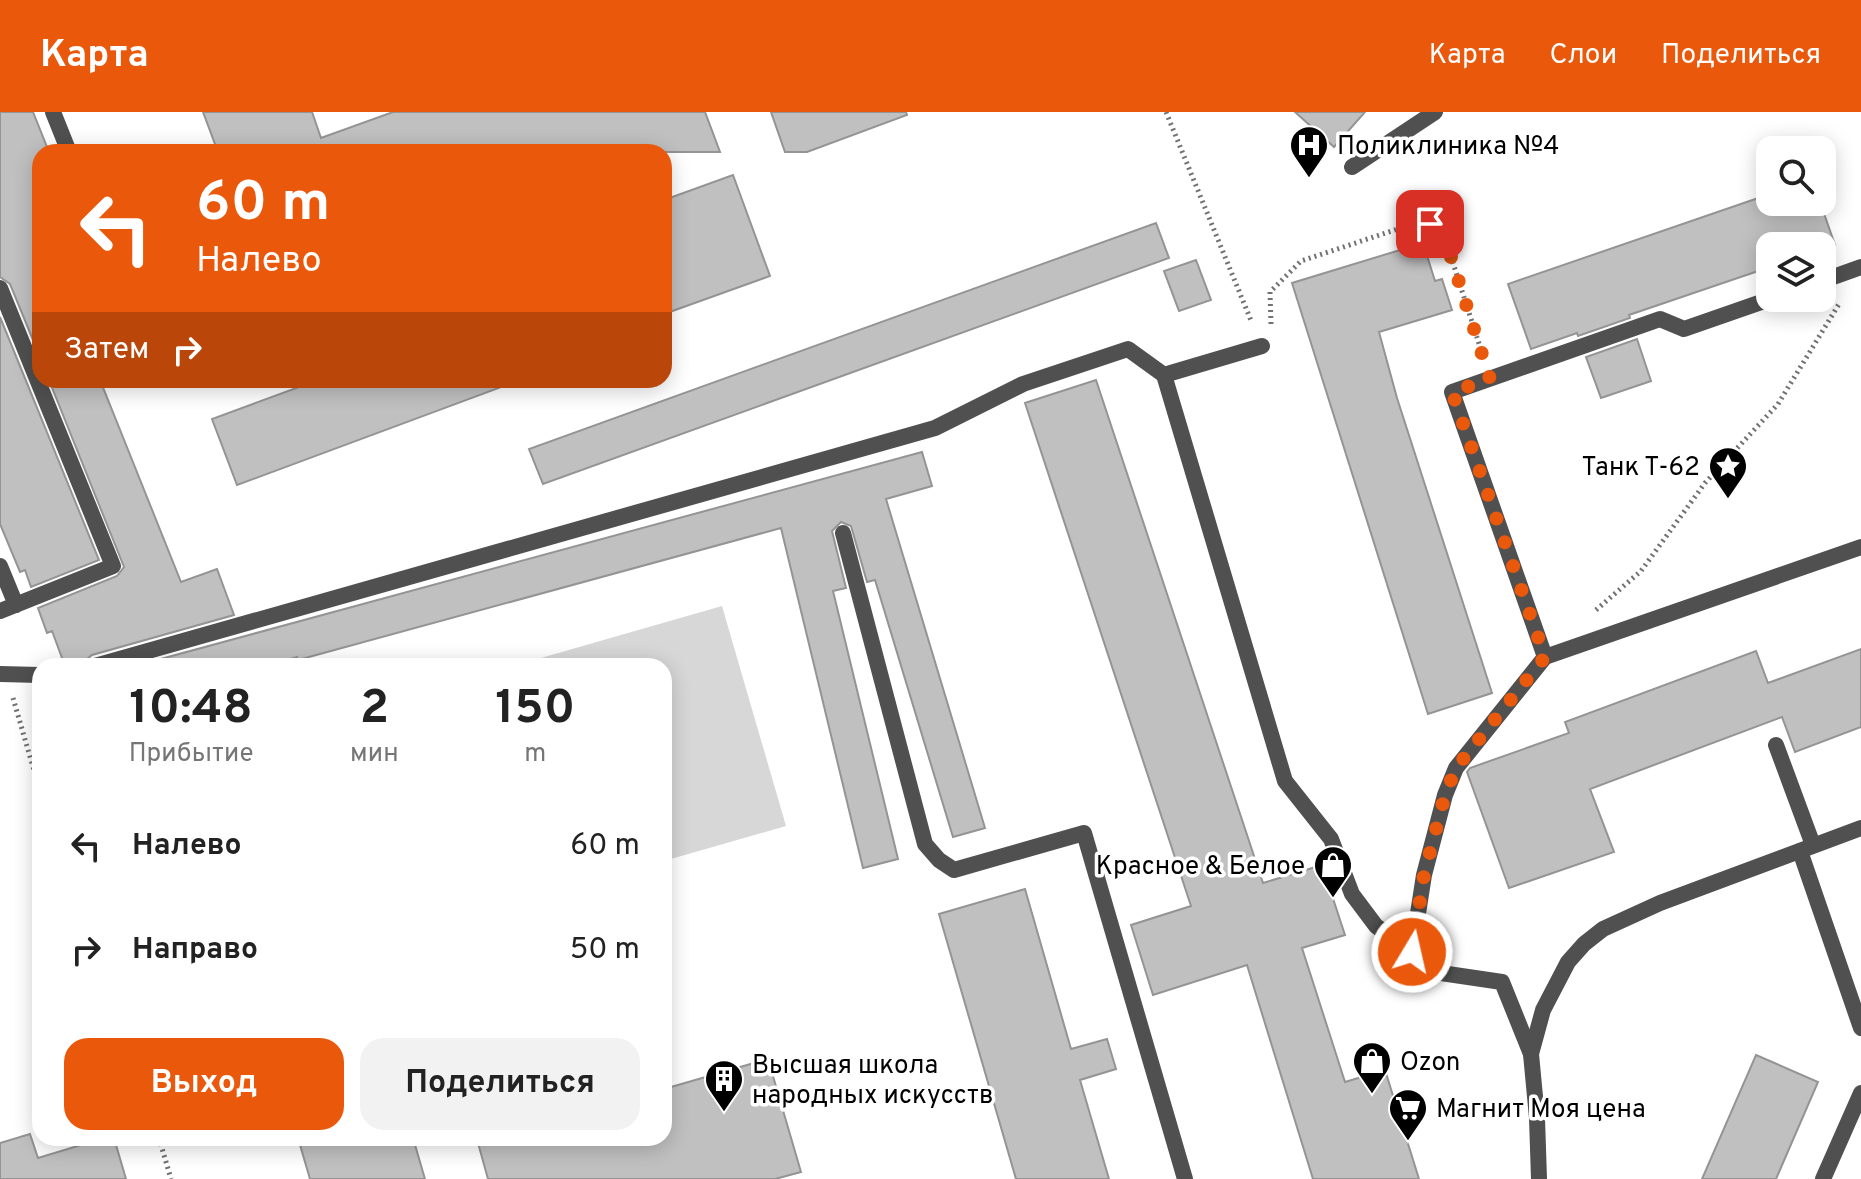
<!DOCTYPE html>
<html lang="ru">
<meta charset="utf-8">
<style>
:root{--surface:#fff;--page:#f2f2f2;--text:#222;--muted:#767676;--accent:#ea580c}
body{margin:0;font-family:Overpass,sans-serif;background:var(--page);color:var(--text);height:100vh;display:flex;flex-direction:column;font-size:30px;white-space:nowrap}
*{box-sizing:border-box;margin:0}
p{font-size:26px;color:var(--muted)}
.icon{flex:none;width:44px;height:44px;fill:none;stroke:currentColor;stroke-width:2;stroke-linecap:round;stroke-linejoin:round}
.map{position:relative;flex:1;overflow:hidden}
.side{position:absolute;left:32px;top:546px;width:640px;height:488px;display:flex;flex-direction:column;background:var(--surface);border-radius:24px;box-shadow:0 4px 20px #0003}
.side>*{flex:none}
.banner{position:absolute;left:32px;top:32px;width:640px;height:244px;border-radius:24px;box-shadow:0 4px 20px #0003;background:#ea580c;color:#fff;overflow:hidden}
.tools{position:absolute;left:1756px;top:24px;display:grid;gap:16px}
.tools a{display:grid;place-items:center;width:80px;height:80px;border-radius:16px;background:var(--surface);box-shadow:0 4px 20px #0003;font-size:40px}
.pin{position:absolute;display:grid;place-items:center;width:68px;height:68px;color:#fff;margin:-34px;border-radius:16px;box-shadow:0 4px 12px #0006}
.me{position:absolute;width:88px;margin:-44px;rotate:9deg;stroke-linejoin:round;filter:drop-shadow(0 0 6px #0008)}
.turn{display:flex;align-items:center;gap:28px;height:168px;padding:0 32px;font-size:36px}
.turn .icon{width:104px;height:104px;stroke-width:2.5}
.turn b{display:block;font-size:56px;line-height:68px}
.then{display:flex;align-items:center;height:76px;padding:0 32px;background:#0003;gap:16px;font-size:30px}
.eta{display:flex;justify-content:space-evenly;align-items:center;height:136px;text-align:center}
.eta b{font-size:48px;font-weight:700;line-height:56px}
.primary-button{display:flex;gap:16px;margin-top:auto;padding:16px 32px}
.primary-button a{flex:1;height:92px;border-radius:24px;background:var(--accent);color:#fff;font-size:32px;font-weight:700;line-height:92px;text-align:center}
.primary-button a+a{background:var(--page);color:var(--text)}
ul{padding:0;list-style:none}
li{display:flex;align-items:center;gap:24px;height:104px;padding:0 32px}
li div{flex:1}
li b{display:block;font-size:30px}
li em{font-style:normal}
header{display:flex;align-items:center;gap:48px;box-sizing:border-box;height:112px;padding:0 40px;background:var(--accent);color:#fff}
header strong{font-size:38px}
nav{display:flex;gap:44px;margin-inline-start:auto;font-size:28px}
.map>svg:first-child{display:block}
.green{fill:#d7d7d7}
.building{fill:#c0c0c0;stroke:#949494;stroke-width:2}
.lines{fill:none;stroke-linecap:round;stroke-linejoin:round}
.path{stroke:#727272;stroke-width:5;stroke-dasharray:2 4;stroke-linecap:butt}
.service{stroke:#505050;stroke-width:16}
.minor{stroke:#505050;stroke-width:16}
.route{stroke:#ea580c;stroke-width:14;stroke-dasharray:0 25.2}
.labels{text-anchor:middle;stroke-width:7;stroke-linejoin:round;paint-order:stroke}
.poi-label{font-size:26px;fill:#000;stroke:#fff;text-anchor:start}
</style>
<header>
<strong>Карта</strong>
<nav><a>Карта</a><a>Слои</a><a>Поделиться</a></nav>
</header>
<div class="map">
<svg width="1861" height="1067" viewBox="0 0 1861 1067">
<rect width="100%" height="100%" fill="#fff"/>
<!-- green -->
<path class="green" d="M722 494 786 714 664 749V554H513Z"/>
<!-- building -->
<path class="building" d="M0 0H33L49 40H40V245L10 172 0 165Z
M203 0H312L321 26 393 0H705L720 40H218Z
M771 0H906L907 3 807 40H785Z
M1295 0H1365L1334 35Z
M733 63 770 164 664 202V88Z
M1770 82V90H1820L1835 133 1822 138V134H1770V155L1629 203 1630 206 1578 224 1577 221 1531 237 1508 172Z
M1156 111 1169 146 543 372 529 337Z
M1423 131 1435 169 1442 167 1452 198 1379 220 1397 286 1492 581 1428 602 1292 171Z
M1196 148 1211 188 1179 199 1164 159Z
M0 205 99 448 31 475 25 458 20 460 0 412Z
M1637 227 1651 269 1601 286 1586 245Z
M49 268H100L181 470 217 457 234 503 92 543 87 547 84 554H65L52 519 47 521 38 496 117 464 124 455Z
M318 268H512V271L237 373 212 307Z
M1096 268 1263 771 1322 753 1345 823 1302 836 1345 970 1385 958 1419 1067H1313L1247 853 1153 883 1131 813 1191 794 1025 291Z
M922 340 932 374 886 387 985 716 953 725 875 468 867 470 851 414 841 410 832 419 846 476 833 479 898 747 863 756 781 416 298 548 297 545 267 554H135Z
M1861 537V615L1795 640 1782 605 1590 677 1614 740 1509 776 1467 660 1470 656 1569 621 1565 610 1756 539 1768 571Z
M1025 777 1071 937 1107 927 1116 957 1080 968 1109 1067H1016L939 802Z
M1756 943 1818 970 1776 1067H1702Z
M768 947 801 1060 775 1067H488L478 1031 495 1026H664V977Z
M30 1022 38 1046 104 1026H114L126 1067H0V1031Z
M298 1026H413L425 1067H310Z"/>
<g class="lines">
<!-- path -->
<path class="path" d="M1166 0 1252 211
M1271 212 1270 180 1301 149 1419 110 1430 112 1443 120 1482 241
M1596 498 1641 459 1705 371 1778 292 1839 192
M13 586 40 679
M159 1026 171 1067"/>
<!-- service -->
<path class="service" d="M53 0 69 40
M1352 55 1435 0
M1822 169 1861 155
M0 176 113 454 0 499
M1773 186 1684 217 1660 207 1452 280 1545 545 1861 435
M1262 234 1164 263 1285 669 1331 727 1352 782 1376 814 1441 861 1502 870 1531 942
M843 421 925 732 939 748 954 758 1084 721 1185 1067
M0 454 16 493
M95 554 935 316 1023 272 1128 237 1164 263
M0 562 40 563
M1776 633 1813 733
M1800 739 1861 916
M1412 840 1424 763 1445 683 1456 656 1545 545
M1823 1067 1861 981"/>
<!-- minor -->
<path class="minor" d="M1539 1067 1537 1006 1531 942 1543 898 1568 850 1584 832 1603 817 1660 791 1861 716"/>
</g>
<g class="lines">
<!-- route -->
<path class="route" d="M1412 840 1424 763 1445 683 1456 656 1545 545 1452 280 1490 267 1443 120 1430 112"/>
</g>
<!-- icons -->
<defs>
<g id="hospital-pin" transform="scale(2)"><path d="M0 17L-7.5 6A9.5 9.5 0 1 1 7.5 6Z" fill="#000" stroke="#fff"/><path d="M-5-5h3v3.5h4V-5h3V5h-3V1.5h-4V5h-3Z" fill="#fff"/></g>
<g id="sight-pin" transform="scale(2)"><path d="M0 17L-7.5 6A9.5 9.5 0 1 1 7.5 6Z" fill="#000" stroke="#fff"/><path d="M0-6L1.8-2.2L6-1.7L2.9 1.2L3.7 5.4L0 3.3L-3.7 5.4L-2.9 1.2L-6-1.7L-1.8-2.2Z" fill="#fff"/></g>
<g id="shop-pin" transform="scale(2)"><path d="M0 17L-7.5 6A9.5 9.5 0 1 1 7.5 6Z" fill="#000" stroke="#fff"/><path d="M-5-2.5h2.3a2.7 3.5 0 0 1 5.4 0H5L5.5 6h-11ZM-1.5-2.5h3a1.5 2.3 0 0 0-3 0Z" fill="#fff"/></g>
<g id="building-pin" transform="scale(2)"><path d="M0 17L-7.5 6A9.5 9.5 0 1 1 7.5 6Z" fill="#000" stroke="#fff"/><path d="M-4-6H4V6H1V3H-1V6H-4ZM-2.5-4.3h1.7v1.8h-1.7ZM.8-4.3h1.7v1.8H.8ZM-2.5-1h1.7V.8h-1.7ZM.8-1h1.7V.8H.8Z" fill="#fff"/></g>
<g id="supermarket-pin" transform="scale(2)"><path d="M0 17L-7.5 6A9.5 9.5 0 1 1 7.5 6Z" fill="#000" stroke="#fff"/><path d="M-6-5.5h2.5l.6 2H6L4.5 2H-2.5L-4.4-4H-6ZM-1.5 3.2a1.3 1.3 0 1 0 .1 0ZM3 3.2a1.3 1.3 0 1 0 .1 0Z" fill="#fff"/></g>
</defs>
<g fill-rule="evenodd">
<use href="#hospital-pin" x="1309" y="33"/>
<use href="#sight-pin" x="1728" y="354"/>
<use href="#shop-pin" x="1333" y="753"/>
<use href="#shop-pin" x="1372" y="949"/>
<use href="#building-pin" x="724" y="967"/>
<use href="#supermarket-pin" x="1408" y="996"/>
</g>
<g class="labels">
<!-- poi labels -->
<g class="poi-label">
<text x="1337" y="42">Поликлиника №4</text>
<text x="1700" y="363" text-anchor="end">Танк Т-62</text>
<text x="1305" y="762" text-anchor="end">Красное &amp; Белое</text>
<text x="1400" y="958">Ozon</text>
<text x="752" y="961">Высшая школа<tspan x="752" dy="30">народных искусств</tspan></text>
<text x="1436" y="1005">Магнит Моя цена</text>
</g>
</g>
</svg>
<div class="tools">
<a><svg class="icon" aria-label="search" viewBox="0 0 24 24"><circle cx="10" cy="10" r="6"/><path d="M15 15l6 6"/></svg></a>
<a><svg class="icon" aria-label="layers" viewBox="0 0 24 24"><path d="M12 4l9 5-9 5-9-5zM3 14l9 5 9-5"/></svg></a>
</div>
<div class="pin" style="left:1430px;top:112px;background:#d93025"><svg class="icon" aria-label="arrive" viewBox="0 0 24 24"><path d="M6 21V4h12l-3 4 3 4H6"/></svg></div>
<svg class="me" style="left:1412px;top:840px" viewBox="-20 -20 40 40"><circle r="17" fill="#ea580c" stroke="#fff" stroke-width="3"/><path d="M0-11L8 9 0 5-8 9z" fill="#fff"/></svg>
<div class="banner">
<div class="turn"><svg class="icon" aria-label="left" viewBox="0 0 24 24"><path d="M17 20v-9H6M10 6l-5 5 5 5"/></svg><div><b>60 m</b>Налево</div></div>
<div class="then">Затем<svg class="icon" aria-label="right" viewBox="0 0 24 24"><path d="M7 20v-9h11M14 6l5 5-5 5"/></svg></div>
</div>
<section class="side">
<div class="eta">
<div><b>10:48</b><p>Прибытие</p></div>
<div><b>2</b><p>мин</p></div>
<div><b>150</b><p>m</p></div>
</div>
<ul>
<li><svg class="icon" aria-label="left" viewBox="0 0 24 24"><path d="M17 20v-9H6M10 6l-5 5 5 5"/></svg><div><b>Налево</b></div><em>60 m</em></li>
<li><svg class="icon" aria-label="right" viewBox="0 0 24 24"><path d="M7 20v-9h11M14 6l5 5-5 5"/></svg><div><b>Направо</b></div><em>50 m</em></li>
</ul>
<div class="primary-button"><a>Выход</a><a>Поделиться</a></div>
</section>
</div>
